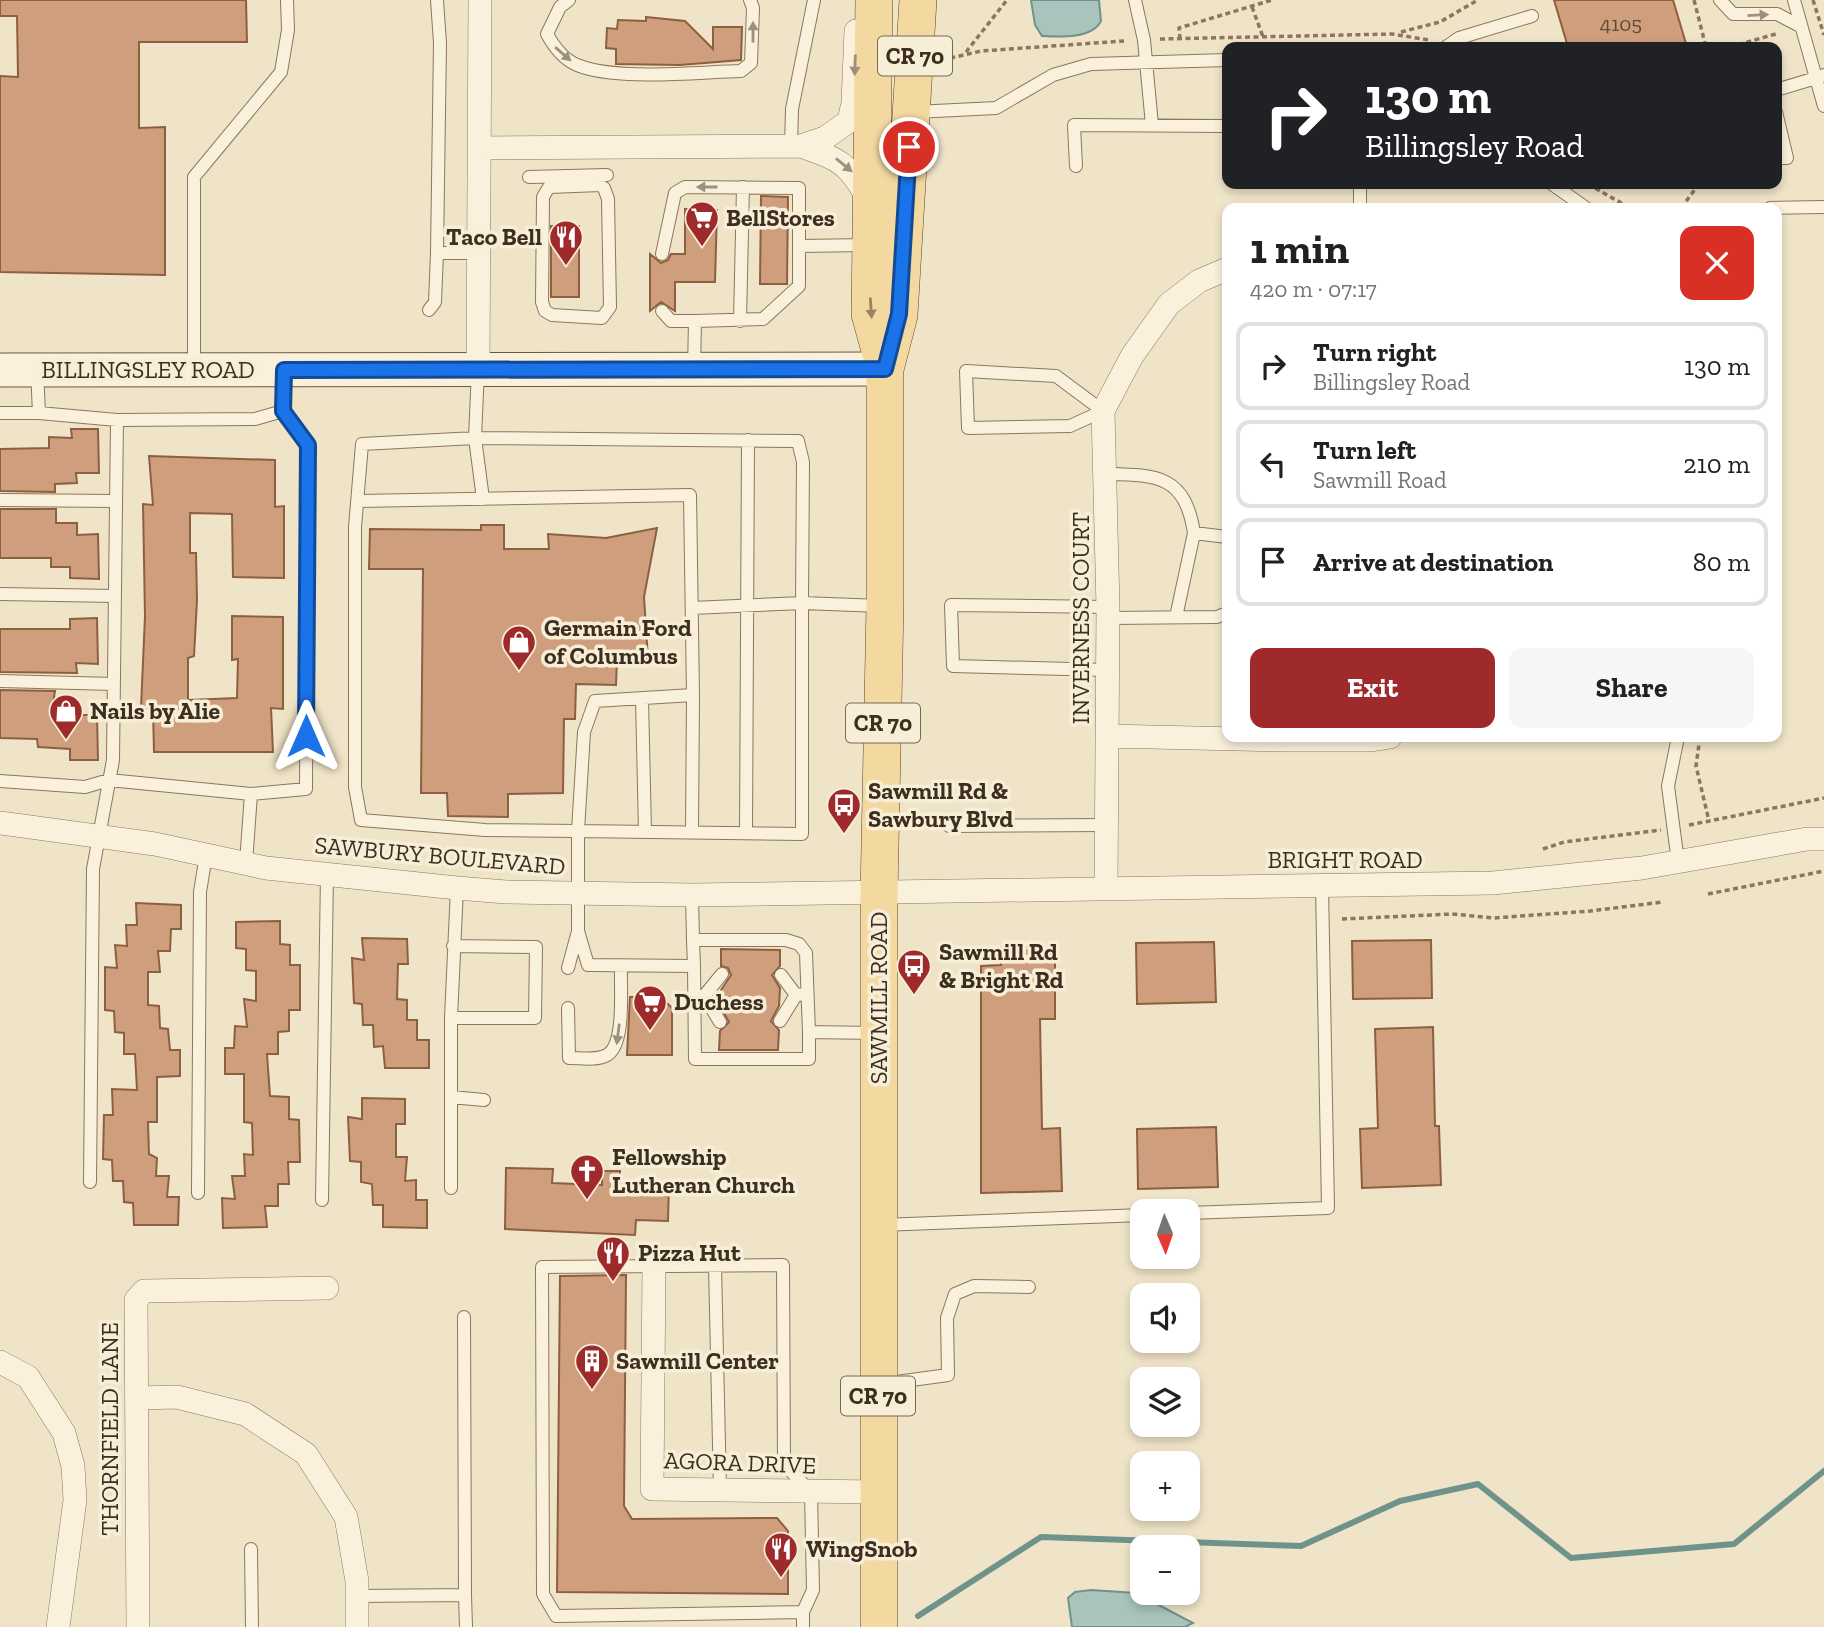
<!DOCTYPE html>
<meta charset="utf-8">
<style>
:root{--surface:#fff;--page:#f6f6f6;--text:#202124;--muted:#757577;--line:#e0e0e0;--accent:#9e2a2b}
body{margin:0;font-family:"Zilla Slab",serif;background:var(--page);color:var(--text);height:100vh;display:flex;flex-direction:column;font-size:26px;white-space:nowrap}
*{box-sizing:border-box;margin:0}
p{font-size:23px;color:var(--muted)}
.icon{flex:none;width:38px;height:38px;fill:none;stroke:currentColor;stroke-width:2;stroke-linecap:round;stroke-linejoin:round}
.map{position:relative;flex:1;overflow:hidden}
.drawer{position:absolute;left:1222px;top:203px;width:560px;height:539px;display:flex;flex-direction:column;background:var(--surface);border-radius:14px;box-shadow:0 4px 10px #0003}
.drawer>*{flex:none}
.banner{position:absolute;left:1222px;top:42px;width:560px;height:147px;border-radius:14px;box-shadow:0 4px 10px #0003;background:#202124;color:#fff;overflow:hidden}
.needle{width:46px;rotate:178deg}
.buttons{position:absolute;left:1130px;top:1199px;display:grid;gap:14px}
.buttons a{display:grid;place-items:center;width:70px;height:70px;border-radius:14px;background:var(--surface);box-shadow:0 4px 10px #0003;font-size:35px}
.pin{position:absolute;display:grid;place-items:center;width:60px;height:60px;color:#fff;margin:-30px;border:4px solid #fff;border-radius:50%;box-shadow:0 2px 7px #0007}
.me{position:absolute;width:77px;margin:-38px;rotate:0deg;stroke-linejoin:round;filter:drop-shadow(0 0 5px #0008)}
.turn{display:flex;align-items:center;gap:24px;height:147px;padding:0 28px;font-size:32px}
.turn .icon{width:91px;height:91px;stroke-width:2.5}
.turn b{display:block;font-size:49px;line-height:60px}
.round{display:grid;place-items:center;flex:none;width:74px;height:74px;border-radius:14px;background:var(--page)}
.overview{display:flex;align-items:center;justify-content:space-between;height:119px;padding:0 28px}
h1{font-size:42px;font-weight:800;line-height:52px}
.button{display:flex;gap:14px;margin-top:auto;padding:14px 28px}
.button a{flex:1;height:80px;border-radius:14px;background:var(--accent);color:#fff;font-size:28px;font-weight:800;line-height:80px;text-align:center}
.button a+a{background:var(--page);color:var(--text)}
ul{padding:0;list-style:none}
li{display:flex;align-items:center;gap:21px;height:88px;margin:0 14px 10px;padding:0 14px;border:4px solid var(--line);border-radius:14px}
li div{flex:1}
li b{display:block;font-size:26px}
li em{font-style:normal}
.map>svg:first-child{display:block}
.water{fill:#a9c4bc;stroke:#6f938a;stroke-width:2}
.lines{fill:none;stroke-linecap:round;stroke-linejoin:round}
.stream{stroke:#6f938a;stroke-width:6}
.building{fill:#cf9f7d;stroke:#8d5f41;stroke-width:2}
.lane-casing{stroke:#8d765c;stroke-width:14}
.street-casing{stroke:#8d765c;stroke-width:24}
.secondary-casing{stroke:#6f573f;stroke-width:35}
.primary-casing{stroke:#5b4430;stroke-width:38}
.path{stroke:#8d765c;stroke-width:3.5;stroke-dasharray:5 3.5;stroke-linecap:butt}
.lane{stroke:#faf1dc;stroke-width:12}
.street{stroke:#faf1dc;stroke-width:23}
.secondary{stroke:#faf1dc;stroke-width:33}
.primary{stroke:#f3d9a0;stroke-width:37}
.oneway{fill:#9c907e}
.oneway2{fill:#988460}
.route-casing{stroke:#114b97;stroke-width:18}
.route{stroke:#1a73e8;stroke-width:12}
.labels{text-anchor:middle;stroke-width:7;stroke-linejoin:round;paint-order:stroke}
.number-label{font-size:21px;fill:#624a37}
.shield{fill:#f7eed8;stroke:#756857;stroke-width:2}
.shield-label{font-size:23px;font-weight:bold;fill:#3d2e20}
.poi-label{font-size:24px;font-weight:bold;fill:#3d2e20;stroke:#f7eed8;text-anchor:start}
.street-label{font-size:24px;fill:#3d2e20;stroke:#f7eed8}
</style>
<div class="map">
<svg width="1824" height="1627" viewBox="0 0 1824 1627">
<rect width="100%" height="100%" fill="#f0e4c8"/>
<!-- water -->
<path class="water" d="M1031 0H1099L1101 21C1092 39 1060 37 1042 36L1035 25Z
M1091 1590 1136 1593 1193 1623 1185 1627H1072L1068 1598 1075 1592Z"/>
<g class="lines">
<!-- stream -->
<path class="stream" d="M918 1616 1041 1537 1301 1546 1400 1501 1478 1484 1571 1558 1734 1544 1824 1471"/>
</g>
<!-- building -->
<path class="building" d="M0 0H246L247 42H139V128L165 127V275L0 272V76L18 77 17 16H0Z
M1554 0H1673L1687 47H1568Z
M646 17 685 21 713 49V27H742L741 60 680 65 616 64V49L606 48 607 28 617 29 618 20 646 21Z
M761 196 788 197 787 284H760Z
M685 209 717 210 715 282H675V311L661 302 650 311V254L661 263 668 260 671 254H685Z
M551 226H579V297H551Z
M71 429H98L99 473H76L77 483 55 484V492L0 491V449L49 448V437L72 438Z
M149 456 275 460V507L284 506V578L233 577 232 514 190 513V553H196L197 600 194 656 188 658V700L237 698 238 659 232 660V616L283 617V709L271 708 273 752H154L153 710 141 708 145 616 143 504 153 505Z
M0 509H56V523H77V535L98 534 99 579 70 578V567H51V558H0Z
M481 525H504V549H549L548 534 606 538 657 528 644 597 648 659H617L616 685 576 684 575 719H564L563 793 508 794V817L448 816 447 793H421L423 569H369L370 529 481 530Z
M97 618 98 664 76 663 77 673 0 672V629H70V619Z
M0 690 55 691 53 704H75L76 715H97L98 760H70V749L38 747 37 739 0 738Z
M136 903 181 905V929H171L170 951H158L160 972H148V1005L159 1006 160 1028 168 1029 170 1050H180V1076L157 1077V1122H148L149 1154 157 1158 156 1176H169L167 1197H179L178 1225H134L133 1203 124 1202 123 1181H113L112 1160 103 1159 104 1115H113L112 1089 137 1090 135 1054H124V1033L115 1032 114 1011 105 1010V967L117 968 115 945 127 946 126 925H137Z
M280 921V944L290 945V965H300V1010H289V1031L278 1032V1054H267L270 1096 289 1097V1119L299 1120 300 1162H288L289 1184H278V1206H265L267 1227 223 1228 222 1198 235 1199 232 1176H245L244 1154 253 1155 252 1123 244 1122V1074H225V1048H234L235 1026 247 1027 244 999 256 1001V971L246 970V949L236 948V922Z
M362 938 407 939 408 964H398L397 999 407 1000V1020H417V1040H429V1068H385L383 1046 374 1047 373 1025H363L362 1004 354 1003 352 958 364 960Z
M1431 940 1432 998 1353 999 1352 941Z
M1214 942 1216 1002 1137 1004 1136 943Z
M1000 947H1055V1019H1040L1042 1129 1060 1128 1062 1191 981 1193V966L1001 965Z
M721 949 780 950V966L772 975 780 988 779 1006 771 1021 779 1030 778 1050H719L720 1031 729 1022 720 1006 721 990 731 975 728 968 721 966Z
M630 997H661L672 1008V1055H627Z
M1433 1027 1435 1126H1439L1441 1185 1362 1188 1360 1129 1378 1128 1375 1029Z
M362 1098 405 1099V1124H396V1157H407L405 1181 416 1180V1200H427V1228L383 1227V1205H373L372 1184 361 1182V1162L350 1161 348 1117 362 1119Z
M1216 1127 1218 1187 1138 1189 1137 1129Z
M506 1168 553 1169 552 1183 602 1185V1171H620V1183L669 1184 668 1221 636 1220 635 1235 505 1229Z
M626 1275 624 1506 632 1519 777 1518 788 1531V1594L557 1592 560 1276Z"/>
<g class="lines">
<!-- lane casing -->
<g class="lane-casing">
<path id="lane" d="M569 0 560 7 547 34C554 47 563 59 577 65 616 81 697 72 741 71L751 63 753 8 750 0
M1135 0 1144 40 1152 125
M1720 0 1733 14H1777L1800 26
M1446 47 1459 38 1532 16
M1824 75 1816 78 1824 106
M1776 90 1816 78 1794 0
M915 112 996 108 1053 75 1091 64 1227 60
M1776 112 1787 158H1776
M791 146 792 109 814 0
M1076 166 1074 125 1227 126
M529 177 607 175
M1360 184V208
M1552 184 1586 208
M600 185 604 188 608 199 610 307 602 318 552 315 545 311 542 302 543 197 549 187Z
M1770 208 1824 207
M437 253 440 43 437 0
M662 254 675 193 685 187 799 188V246
M429 310 435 302 437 253H479
M662 311 671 321H695
M740 321 743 187
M194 367V177L281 72 288 30 287 0
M478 369 475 438 362 444 355 527V787L361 820 485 830 578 831V931L588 965 694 966 695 1059H809V1032
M694 369 695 321 763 319 799 286V246L867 245
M37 370 39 413 117 420
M966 371 1056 376 1103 411 1070 426 968 428Z
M0 413H39
M1107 474C1157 475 1185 475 1194 533L1227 537
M483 499 475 438 798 441 803 462 802 603 881 606
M0 500 116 501
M358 501 690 495 693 695 595 701 584 732 578 831 802 834V603L692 608
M0 594 115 596
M1176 617 1194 533
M1108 618 1217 617 1227 613
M1108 670 953 666 951 605 1108 607
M0 681 114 684
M642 698 645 832
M1678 737 1668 786 1678 862
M0 781 85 787 109 780 251 794
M949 826 1107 825
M692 832 693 695
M746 833 748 440
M246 863 251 794 306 789 308 445 283 411 284 373
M692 895 693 940
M694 966 693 940H786L799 944 806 953 809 1032 875 1033
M568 968 578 931
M781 975 796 995
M694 996H704L720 1022
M704 996 722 974
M568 1008 569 1058C581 1058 596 1061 607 1055 626 1044 620 987 621 966
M451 1018H535L536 947 453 946
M780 1021 796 995 807 994
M451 1097 484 1100
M90 1182 93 869 113 760 117 420 255 419 283 411
M451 1188V1018L457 888
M198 1193 200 892 206 855
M322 1200 327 874
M1188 1213 1328 1208 1322 886
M881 1225 1143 1215
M715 1266 720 1490
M882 1384 948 1375 947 1318 955 1294 974 1286 1029 1287
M251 1549 252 1627
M465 1595 466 1627
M357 1596 465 1595 464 1317
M803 1612 556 1616 543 1594 542 1267 783 1265 784 1464 811 1492 813 1590 803 1612V1627"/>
</g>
<!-- street casing -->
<g class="street-casing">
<path id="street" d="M801 146C843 161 846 162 869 200
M479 148 801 146 825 138 849 121 853 103 856 31
M478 369 480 0
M1107 736 1284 740H1371L1390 737
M0 823 155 844 266 868 457 888 506 892 692 895 1493 883 1642 868 1807 839H1824
M1106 887 1108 607 1103 411 1132 356 1169 304 1199 281 1227 269
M654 1267 652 1489 879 1492
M0 1362 28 1377 64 1433 73 1466 75 1500 58 1627
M137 1398 177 1397 245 1414 306 1454 346 1517 357 1581V1627
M138 1627 136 1300 144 1291 327 1288"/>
</g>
<!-- secondary casing -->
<g class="secondary-casing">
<path id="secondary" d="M0 370 885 369"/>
</g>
<!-- primary casing -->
<g class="primary-casing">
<path id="primary" d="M874 0 870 314 885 368
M879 1627V894L885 606V369L899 315 918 0"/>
</g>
<!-- path -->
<path class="path" d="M1694 0 1706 47
M1813 0 1824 35
M1252 7 1263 37
M1401 32 1440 22 1478 0
M1160 39 1392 34 1429 40
M1180 39 1179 28 1272 0
M1730 47 1779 33
M966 52 1007 0
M942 60 981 51 1124 41
M1588 184 1630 208
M1681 208 1699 184
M1700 737 1696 766 1709 821
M1689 825 1824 798
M1543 849 1564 842 1661 830
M1708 894 1824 871
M1342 919 1452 914 1494 918 1590 911 1663 902"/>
<!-- lane -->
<use href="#lane" class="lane"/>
<!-- street -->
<use href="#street" class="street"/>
<!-- secondary -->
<use href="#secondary" class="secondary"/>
<!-- primary -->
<use href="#primary" class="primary"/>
</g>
<!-- one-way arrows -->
<defs><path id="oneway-solid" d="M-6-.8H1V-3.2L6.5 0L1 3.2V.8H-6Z" transform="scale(1.75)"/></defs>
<g class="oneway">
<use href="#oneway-solid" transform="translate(1758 15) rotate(-3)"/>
<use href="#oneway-solid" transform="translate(753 32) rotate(-90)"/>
<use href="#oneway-solid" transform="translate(563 54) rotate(41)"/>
<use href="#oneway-solid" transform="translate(855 65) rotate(92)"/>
<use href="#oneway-solid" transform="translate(844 165) rotate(39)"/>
<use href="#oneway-solid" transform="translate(707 187) rotate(180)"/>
<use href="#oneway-solid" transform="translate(618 1034) rotate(97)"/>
</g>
<use class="oneway2" href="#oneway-solid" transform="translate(871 308) rotate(86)"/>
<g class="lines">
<!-- route casing -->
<g class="route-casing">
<path id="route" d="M306 736 308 445 283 411 284 370 885 369 899 314 909 147"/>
</g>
<!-- route -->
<use href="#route" class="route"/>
</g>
<!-- icons -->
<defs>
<g id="supermarket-pin" transform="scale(1.75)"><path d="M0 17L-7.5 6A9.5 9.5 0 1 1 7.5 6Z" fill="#9e2a2b" stroke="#f7eed8"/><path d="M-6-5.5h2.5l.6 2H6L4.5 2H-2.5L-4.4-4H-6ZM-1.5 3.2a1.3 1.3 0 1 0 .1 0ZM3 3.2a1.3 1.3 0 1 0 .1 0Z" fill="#fff"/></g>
<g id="restaurant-pin" transform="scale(1.75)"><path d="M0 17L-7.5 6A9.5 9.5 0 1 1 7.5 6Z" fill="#9e2a2b" stroke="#f7eed8"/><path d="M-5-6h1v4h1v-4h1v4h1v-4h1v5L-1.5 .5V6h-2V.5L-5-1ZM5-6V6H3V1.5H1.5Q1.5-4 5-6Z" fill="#fff"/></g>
<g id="shop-pin" transform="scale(1.75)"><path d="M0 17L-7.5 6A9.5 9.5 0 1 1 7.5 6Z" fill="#9e2a2b" stroke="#f7eed8"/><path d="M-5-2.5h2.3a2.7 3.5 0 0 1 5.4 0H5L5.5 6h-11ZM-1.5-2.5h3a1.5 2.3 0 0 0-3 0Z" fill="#fff"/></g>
<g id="bus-pin" transform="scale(1.75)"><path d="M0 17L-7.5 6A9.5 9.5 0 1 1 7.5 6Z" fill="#9e2a2b" stroke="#f7eed8"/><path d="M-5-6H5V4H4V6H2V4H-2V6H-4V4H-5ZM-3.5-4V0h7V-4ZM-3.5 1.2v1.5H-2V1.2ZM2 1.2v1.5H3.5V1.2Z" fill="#fff"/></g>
<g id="church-pin" transform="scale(1.75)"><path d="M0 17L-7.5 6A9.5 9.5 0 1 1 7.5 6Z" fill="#9e2a2b" stroke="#f7eed8"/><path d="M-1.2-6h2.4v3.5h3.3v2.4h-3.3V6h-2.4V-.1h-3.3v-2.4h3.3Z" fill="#fff"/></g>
<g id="building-pin" transform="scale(1.75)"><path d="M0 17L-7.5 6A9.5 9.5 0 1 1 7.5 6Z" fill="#9e2a2b" stroke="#f7eed8"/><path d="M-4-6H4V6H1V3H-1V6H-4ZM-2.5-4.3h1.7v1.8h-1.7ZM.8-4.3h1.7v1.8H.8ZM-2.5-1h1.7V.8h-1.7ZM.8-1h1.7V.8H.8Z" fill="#fff"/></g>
</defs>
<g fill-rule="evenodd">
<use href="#supermarket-pin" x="702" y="218"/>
<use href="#restaurant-pin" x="566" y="237"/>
<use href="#shop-pin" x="519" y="642"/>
<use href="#shop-pin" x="66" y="711"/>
<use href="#bus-pin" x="844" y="805"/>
<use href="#bus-pin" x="914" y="966"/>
<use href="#supermarket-pin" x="650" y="1002"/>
<use href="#church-pin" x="587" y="1171"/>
<use href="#restaurant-pin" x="613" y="1253"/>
<use href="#building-pin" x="592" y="1361"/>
<use href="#restaurant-pin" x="781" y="1549"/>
</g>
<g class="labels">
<!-- number labels -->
<g class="number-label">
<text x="1621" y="31">4105</text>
</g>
<!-- shield labels -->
<g class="shield">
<rect x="878" y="36.5" width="74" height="39" rx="5"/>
<rect x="846" y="703.5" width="74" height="39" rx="5"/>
<rect x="841" y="1376.5" width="74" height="39" rx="5"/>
</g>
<g class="shield-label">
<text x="915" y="64">CR 70</text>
<text x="883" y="731">CR 70</text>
<text x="878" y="1404">CR 70</text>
</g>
<!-- poi labels -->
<g class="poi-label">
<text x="726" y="226">BellStores</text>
<text x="542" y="245" text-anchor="end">Taco Bell</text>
<text x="544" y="636">Germain Ford<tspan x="544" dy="28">of Columbus</tspan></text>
<text x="90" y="719">Nails by Alie</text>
<text x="868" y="799">Sawmill Rd &amp;<tspan x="868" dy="28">Sawbury Blvd</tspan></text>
<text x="939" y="960">Sawmill Rd<tspan x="939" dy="28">&amp; Bright Rd</tspan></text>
<text x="674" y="1010">Duchess</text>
<text x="612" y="1165">Fellowship<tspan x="612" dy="28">Lutheran Church</tspan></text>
<text x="638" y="1261">Pizza Hut</text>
<text x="616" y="1369">Sawmill Center</text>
<text x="806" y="1557">WingSnob</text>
</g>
<!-- street labels -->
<g class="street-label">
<text x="148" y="378">BILLINGSLEY ROAD</text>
<text transform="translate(1081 618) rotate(-90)" y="8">INVERNESS COURT</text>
<text transform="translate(440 856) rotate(5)" y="8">SAWBURY BOULEVARD</text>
<text x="1345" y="868">BRIGHT ROAD</text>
<text transform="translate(879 998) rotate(-90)" y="8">SAWMILL ROAD</text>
<text transform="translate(110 1429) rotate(-90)" y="8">THORNFIELD LANE</text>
<text transform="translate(740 1463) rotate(2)" y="8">AGORA DRIVE</text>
</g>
</g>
</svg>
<div class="buttons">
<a><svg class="needle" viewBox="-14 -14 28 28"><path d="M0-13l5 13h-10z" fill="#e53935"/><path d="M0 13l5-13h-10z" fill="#757577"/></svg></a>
<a><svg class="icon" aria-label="sound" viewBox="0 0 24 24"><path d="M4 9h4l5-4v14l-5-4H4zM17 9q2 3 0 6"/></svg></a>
<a><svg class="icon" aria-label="layers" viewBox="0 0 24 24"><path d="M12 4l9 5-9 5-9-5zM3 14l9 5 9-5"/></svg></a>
<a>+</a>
<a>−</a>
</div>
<div class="pin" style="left:909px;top:147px;background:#d93025"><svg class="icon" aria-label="arrive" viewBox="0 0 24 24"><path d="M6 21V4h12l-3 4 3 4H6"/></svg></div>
<svg class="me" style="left:306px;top:736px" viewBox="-20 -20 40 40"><path d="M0-17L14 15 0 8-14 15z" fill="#1a73e8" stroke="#fff" stroke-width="4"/></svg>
<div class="banner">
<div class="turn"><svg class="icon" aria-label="right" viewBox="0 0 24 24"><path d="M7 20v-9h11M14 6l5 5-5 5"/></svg><div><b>130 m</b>Billingsley Road</div></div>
</div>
<section class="drawer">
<div class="overview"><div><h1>1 min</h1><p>420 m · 07:17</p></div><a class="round" style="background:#d93025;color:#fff"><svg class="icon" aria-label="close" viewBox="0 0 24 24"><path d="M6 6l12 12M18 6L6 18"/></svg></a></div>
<ul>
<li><svg class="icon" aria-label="right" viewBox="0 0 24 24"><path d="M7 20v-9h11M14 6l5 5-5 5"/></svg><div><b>Turn right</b><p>Billingsley Road</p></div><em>130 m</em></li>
<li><svg class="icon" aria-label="left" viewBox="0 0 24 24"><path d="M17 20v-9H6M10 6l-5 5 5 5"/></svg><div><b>Turn left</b><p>Sawmill Road</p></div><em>210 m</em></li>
<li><svg class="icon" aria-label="arrive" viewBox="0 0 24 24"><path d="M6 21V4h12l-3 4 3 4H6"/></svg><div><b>Arrive at destination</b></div><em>80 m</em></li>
</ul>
<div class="button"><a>Exit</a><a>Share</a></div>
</section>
</div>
